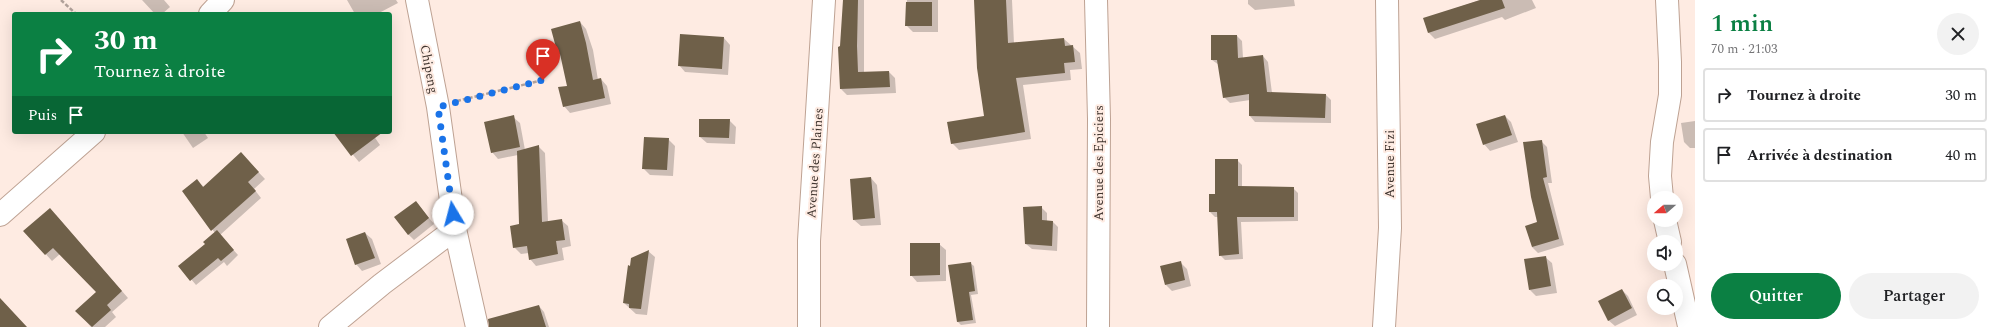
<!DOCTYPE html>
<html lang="fr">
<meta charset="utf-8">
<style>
:root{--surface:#fff;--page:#f2f2f2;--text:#202124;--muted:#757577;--line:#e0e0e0;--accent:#0b8043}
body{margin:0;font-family:Spectral,serif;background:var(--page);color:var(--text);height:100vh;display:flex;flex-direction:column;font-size:15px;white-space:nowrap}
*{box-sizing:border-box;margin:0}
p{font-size:13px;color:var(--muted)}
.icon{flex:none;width:22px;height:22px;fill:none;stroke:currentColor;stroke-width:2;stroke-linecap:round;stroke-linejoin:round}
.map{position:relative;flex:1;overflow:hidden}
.sheet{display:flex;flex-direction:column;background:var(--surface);width:300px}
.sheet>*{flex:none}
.guide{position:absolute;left:12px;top:12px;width:380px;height:122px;border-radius:4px;box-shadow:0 4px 16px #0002;background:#0b8043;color:#fff;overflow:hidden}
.needle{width:26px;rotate:250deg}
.controls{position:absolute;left:1647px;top:191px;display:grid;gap:8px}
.controls a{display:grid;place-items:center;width:36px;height:36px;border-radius:50%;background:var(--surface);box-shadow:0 4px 16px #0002;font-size:20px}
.pin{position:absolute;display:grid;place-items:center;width:34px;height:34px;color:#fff;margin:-41px -17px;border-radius:50% 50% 50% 0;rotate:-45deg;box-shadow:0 0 4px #0007}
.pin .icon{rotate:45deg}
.me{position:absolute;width:44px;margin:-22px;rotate:352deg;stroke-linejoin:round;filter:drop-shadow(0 0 3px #0008)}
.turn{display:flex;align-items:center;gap:14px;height:84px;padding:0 16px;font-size:18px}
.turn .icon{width:52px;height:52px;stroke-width:2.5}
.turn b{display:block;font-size:28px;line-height:34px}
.then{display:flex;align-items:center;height:38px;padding:0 16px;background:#0003;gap:8px;font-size:15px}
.round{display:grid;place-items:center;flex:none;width:42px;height:42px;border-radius:21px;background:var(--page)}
.headline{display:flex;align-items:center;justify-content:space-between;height:68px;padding:0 16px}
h1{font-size:24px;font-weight:600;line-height:30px;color:var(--accent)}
.action{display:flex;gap:8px;margin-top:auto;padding:8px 16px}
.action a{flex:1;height:46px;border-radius:24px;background:var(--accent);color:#fff;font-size:16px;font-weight:600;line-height:46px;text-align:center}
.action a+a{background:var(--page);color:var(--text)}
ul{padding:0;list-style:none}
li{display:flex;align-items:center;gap:12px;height:54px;margin:0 8px 6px;padding:0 8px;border:2px solid var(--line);border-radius:4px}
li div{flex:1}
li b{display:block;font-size:15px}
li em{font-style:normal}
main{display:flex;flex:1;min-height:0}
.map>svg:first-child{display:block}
.shadow{fill:#0003}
.building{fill:#6f6049}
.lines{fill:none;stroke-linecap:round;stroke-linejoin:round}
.minor-casing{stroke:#bea293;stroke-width:24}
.path{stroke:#b1a19a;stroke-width:2.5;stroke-dasharray:4 2;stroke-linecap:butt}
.minor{stroke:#fff;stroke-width:22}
.route{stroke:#1a73e8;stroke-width:7;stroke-dasharray:0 12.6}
.labels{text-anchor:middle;stroke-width:4;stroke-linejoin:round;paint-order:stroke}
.street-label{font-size:13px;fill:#413630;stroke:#feebe2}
</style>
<main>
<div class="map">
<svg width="1695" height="327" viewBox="0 0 1695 327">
<rect width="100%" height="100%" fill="#feebe2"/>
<!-- shadow -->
<path class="shadow" d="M142 0H164L170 7 162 14H155Z
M347 0H396L398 3 377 14H355Z
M844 0H864V73L889 72 895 78 896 93 847 95 841 89Z
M907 0H938V32H913L906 25Z
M975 0H1012L1014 44 1064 39 1080 53 1082 69 1070 70 1071 80 1023 85 1031 139 959 150 952 143 985 116Z
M1248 0H1294L1295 6 1255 10 1248 4Z
M1480 0H1532L1536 8 1505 20 1502 17 1435 39 1429 33 1424 19Z
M580 22 586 29 593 50 598 80 601 79 607 86 611 104 570 113 564 106 568 86 562 57 559 54Z
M1237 36 1242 41 1243 58 1263 56 1268 62 1272 93 1326 95 1331 100V123L1255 122 1250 116V100L1230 103 1224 97 1219 65 1212 60Z
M724 38 730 45 728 75 685 72 679 65Z
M1505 116 1511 122 1518 142 1490 151 1484 144Z
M513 117 520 123 525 150 539 147 545 153 548 222 561 220 568 226 571 246 562 248 564 260 536 266 530 259 529 253 521 254 514 247 520 225 518 155 498 159 492 152Z
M729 120 736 127 735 144 707 143 700 137Z
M1695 121V148H1690L1684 142 1681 123Z
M182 132H204L208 138 193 148Z
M346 132H371L380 145 359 162 339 138Z
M668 139 675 146 673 176 650 175 643 168Z
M1541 141 1547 147 1552 183H1548L1564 245 1538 253 1532 247 1538 223Z
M247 160 265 179 254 189 261 198 220 235 238 255 227 266 224 262 196 285 180 266 207 244 215 233 183 191 197 181 204 187Z
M1237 160 1242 165V187L1293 188 1298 193V221L1241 222 1243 259 1225 260 1220 255 1218 217H1215L1210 212 1216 195Z
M871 178 877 185 881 225 861 226 854 220Z
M416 202 434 224 414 240 408 234Z
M1041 207 1047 213V221L1053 222 1058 227 1057 251 1032 249 1026 244Z
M56 215 128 298 112 312 116 317 105 327H91L77 311 97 292 60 254 52 261 25 231Z
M365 233 372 239 381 264 362 271 356 264Z
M939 244 946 250V281L917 282 911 275Z
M648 251 655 257 647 315 636 314 624 303 631 267Z
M1545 257 1552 263 1557 293 1536 296 1530 290Z
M970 263 974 266 978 294 971 295 976 323 961 325 958 322Z
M1181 263 1187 269 1191 286 1172 291 1166 285Z
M1622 290 1628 296 1637 315 1615 326 1608 320Z
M539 306 544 312 549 327H506Z"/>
<!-- building -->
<path class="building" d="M843 0H858L857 46 858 72 889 71 890 87 840 89 838 47 840 46Z
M974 0H1006L1008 43 1064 38 1065 46 1073 45 1075 62 1064 63 1065 73 1016 78 1025 132 951 144 947 122 984 116 977 68Z
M1480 0H1502L1505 8 1428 33 1423 18Z
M906 2H932V26H905Z
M580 21 586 43 593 80 601 78 605 98 563 107 558 87 567 86 560 54 558 55 551 29Z
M680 34 724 37 722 69 678 66Z
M1211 35H1237L1238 58 1263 55 1267 92 1326 94 1325 118 1249 116V94L1223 98 1217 60H1211Z
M514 115 520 147 491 153 484 122Z
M1505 115 1512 135 1483 145 1476 124Z
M699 119H730L729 138 699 137Z
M333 132H383L351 156Z
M644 137 669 138 667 170 642 169Z
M1542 140 1547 177 1543 178 1559 239 1532 247 1525 226 1537 222 1531 197 1523 142Z
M539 145 542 222 562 219 565 240 556 241 558 254 529 260 527 246 513 248 510 226 519 224 517 151Z
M241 152 259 172 248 182 256 191 211 231 182 191 197 179 203 187Z
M1215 159H1238V186L1294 187V217H1237L1239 254 1219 256 1217 212H1209V194H1215Z
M871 177 875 218 853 220 850 179Z
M416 201 429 218 408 235 394 217Z
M1042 206V220L1053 221 1052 246 1025 244 1023 207Z
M50 208 122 291 107 305 111 310 92 327 75 311 96 292 53 248 45 255 23 231Z
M217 230 234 250 221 261 218 258 190 281 178 266 205 244 203 242Z
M365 232 375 258 355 265 346 239Z
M910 243H940V275L910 276Z
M649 250 641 309 629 308V304L623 303 628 265 630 266 631 258Z
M1546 256 1551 286 1529 290 1524 259Z
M1181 261 1185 280 1165 285 1160 266Z
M971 262 975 291 969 292 973 320 957 322 948 265Z
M1622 289 1632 308 1608 321 1598 301Z
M0 298 27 327H0Z
M539 305 546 327H489L488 319Z"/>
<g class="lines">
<!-- minor casing -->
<g class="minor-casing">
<path id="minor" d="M417 0 438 107 455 229 477 327
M1096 0 1099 119 1098 327
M210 14 223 0
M1662 198 1660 176 1662 142 1670 95V62L1667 0
M0 215 94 132
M1665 220 1670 242
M1675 264 1689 326
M330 327 382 284 455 229
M809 327V241L824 0
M1384 327 1390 228 1387 0"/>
</g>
<!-- path -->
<path class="path" d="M61 0 76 14
M457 101 543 80"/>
<!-- minor -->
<use href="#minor" class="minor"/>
</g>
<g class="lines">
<!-- route -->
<path class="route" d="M453 214 438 107 543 80"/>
</g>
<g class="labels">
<!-- street labels -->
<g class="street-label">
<text transform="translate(430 69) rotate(79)" y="5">Chipeng</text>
<text transform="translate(814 163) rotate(-86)" y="5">Avenue des Plaines</text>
<text transform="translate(1098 163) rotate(-90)" y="5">Avenue des Epiciers</text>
<text transform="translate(1389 164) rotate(-90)" y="5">Avenue Fizi</text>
</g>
</g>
</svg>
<div class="controls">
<a><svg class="needle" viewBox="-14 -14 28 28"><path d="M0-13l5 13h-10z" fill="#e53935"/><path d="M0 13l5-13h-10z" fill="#757577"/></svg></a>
<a><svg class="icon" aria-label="sound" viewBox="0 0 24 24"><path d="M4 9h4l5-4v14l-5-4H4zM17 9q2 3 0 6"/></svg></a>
<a><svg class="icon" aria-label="search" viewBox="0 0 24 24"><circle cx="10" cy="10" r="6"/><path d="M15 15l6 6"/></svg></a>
</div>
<div class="pin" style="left:543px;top:80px;background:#d93025"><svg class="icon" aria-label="arrive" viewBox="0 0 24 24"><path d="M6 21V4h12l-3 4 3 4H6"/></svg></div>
<svg class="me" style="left:453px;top:214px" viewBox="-20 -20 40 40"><circle r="19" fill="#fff"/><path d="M0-13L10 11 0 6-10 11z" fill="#1a73e8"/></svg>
<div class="guide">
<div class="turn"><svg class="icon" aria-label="right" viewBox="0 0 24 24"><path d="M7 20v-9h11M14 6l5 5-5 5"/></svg><div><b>30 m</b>Tournez à droite</div></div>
<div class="then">Puis<svg class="icon" aria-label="arrive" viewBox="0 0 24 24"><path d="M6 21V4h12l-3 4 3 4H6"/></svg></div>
</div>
</div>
<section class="sheet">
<div class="headline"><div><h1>1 min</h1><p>70 m · 21:03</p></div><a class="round"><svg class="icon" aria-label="close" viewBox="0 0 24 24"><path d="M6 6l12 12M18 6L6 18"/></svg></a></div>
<ul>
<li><svg class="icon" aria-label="right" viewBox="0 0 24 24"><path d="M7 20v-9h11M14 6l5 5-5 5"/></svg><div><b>Tournez à droite</b></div><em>30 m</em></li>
<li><svg class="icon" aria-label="arrive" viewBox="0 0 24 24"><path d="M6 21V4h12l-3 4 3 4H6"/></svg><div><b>Arrivée à destination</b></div><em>40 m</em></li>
</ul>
<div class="action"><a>Quitter</a><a>Partager</a></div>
</section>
</main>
